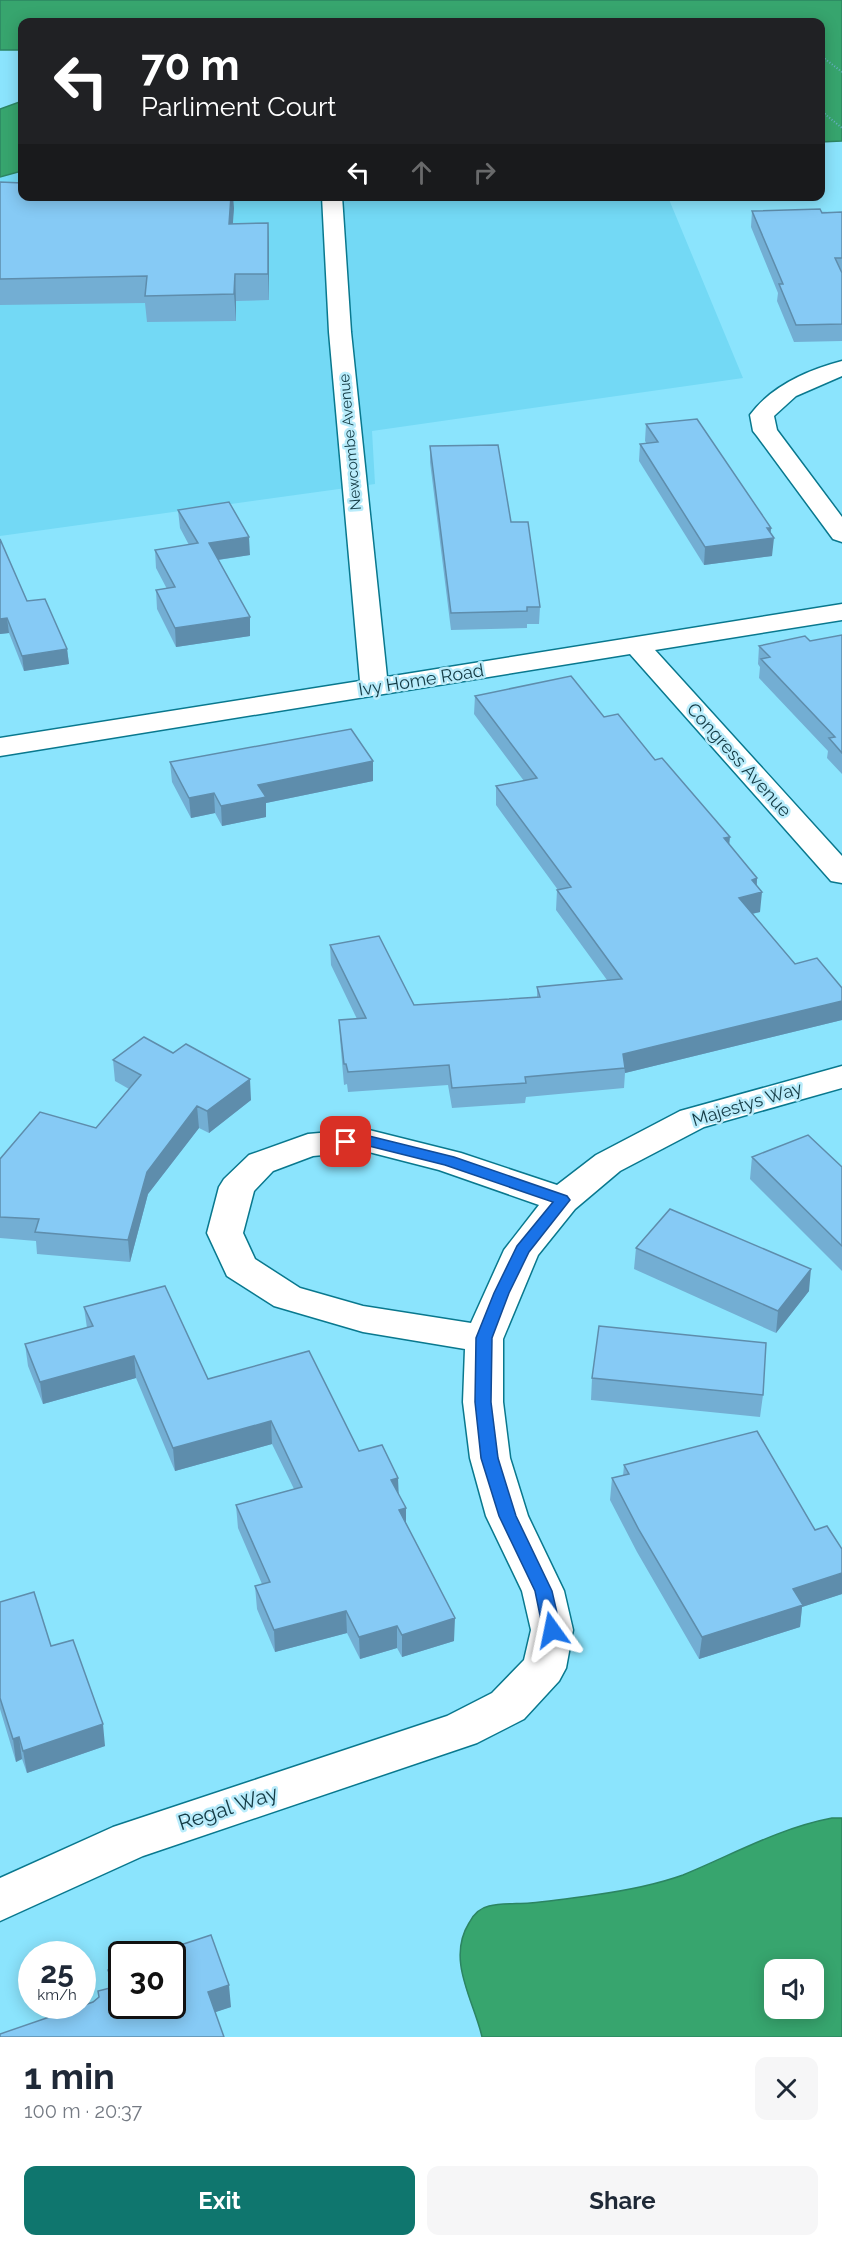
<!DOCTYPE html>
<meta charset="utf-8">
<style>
:root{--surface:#fff;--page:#f6f6f7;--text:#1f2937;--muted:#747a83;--accent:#0f766e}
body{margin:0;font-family:Raleway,sans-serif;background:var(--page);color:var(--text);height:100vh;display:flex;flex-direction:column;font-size:22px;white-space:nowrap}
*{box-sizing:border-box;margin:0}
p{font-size:20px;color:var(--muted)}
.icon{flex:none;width:33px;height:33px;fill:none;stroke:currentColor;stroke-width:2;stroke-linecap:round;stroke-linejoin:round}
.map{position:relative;height:2037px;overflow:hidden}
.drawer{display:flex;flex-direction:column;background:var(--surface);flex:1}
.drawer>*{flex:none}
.hud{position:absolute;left:18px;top:18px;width:807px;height:183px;border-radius:12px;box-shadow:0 3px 15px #0003;background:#202124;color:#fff;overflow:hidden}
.fabs{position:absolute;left:764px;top:1959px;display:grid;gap:12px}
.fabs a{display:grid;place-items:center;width:60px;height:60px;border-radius:12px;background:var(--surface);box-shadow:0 3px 15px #0003;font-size:30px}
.speed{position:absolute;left:18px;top:1941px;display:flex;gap:12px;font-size:30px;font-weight:700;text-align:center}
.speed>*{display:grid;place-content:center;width:78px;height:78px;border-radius:50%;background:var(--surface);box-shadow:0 3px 15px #0003;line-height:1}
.speed small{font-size:15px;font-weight:400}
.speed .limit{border:3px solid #111;border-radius:9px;background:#fff;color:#111}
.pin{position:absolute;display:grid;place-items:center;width:51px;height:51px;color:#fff;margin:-26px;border-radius:12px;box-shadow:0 3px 9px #0006}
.me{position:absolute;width:66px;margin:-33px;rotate:348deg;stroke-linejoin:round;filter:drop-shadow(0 0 4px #0008)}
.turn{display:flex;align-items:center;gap:21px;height:126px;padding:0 24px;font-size:27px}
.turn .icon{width:78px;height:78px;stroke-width:2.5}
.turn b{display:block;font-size:42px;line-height:51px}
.lanes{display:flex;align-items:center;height:57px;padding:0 24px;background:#0003;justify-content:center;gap:30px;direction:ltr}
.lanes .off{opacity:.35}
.round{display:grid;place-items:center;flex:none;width:63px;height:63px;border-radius:12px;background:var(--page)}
.head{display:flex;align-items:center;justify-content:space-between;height:102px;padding:0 24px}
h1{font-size:36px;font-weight:700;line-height:45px}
.button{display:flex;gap:12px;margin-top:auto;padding:12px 24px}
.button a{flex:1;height:69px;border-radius:12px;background:var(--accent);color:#fff;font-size:24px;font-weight:700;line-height:69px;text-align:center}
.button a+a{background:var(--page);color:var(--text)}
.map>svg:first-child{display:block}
.built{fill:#73d9f5}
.water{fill:#37a56e;stroke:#2c8562;stroke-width:1.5;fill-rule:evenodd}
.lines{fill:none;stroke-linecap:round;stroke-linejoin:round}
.street-casing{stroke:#09788e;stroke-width:3}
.path{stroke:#67b1c5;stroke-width:2;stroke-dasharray:1 2;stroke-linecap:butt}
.street{fill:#fff;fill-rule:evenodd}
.wall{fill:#73aed3}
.shaded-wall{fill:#5e8dac}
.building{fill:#86caf5;stroke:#5e8dac;stroke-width:1.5}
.route{fill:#1a73e8;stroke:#114b97;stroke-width:1.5}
.labels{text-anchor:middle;stroke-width:5;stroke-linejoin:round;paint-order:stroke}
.far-street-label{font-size:15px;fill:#143b45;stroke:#b9ecfb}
.street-label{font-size:18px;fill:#143b45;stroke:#b9ecfb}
.near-street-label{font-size:21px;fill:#143b45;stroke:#b9ecfb}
</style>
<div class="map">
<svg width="842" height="2037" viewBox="0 0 842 2037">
<rect width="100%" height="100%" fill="#8be4fd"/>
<!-- built -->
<path class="built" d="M22 129V196L668 197 743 378 372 431 375 484 0 536V139Z"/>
<!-- water -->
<path class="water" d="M0 0H842V141L821 142 820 22H22V50H0Z
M22 101V171L0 177V109Z
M832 1818H842V2037H482C474 2001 446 1960 469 1923 473 1915 480 1908 489 1906 502 1903 517 1904 530 1903 552 1901 573 1898 594 1895 623 1891 655 1885 683 1875 732 1855 779 1828 832 1818ZM774 1970H813V2008H774Z"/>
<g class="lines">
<!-- street casing -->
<g class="street-casing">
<path id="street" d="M322 196H342L351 332 387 677 842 604V620L655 650 842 856V883L831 881 630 654 0 756V738L360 681 329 332Z
M842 361V376L796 396 774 416 777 430 842 517V542L833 539 757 436 753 431 750 415C771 386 808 370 842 361Z
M842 1066V1088L704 1127 620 1171 575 1209 538 1255 503 1339V1402L510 1458 528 1516 564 1591 573 1630 566 1668 559 1681 524 1719 477 1743 143 1856 0 1921V1878L113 1827 447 1716 492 1693 524 1660 531 1630 522 1591 486 1516 470 1458 463 1402 465 1349 363 1332 274 1306 227 1276 207 1233 219 1187 224 1179 249 1155 308 1134 365 1129 461 1153 557 1185 596 1155 680 1111ZM365 1151 439 1170 539 1205 504 1250 471 1323 363 1306 300 1288 255 1259 243 1233 254 1191 273 1171 313 1156Z"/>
</g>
<!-- path -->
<path class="path" d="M820 55 842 72
M820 110 842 128"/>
<!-- street -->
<use href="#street" class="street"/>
</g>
<!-- wall -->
<path class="wall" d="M0 182 22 196 234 208 232 224 268 223 269 249V300L236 301V321L147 322 145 303 0 305Z
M752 211 842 212V341L794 342 777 301 778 293 751 227Z
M646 424 771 528 770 533 772 556 704 565 639 461 640 444H647L645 441Z
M430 446 511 522 540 607 539 624H527V628L451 630 430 462Z
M178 510 250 555 218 560 250 636 176 647 157 609 156 590 167 589 156 568 155 550 189 545 180 528Z
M0 539 27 601 67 649 69 664 24 671 9 633 0 634Z
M842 635V774L827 758 828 751 759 678 760 667 758 664 759 646 810 641Z
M475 696 604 717 655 760 729 845 757 878V886L760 912 752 914 795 964 842 988V1020L625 1073 624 1088 526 1097 525 1103 452 1108 448 1085 348 1092 347 1084 344 1085 340 1039 339 1020 357 1019 331 965 330 945 414 1005 537 998V987L607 980 556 910 557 890H558L496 805V786L524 781 474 714Z
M373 761V781L266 803V817L222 826 215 813 191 818 172 782 170 762Z
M113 1060 251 1100 209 1133 199 1128 148 1194 130 1262 37 1254 36 1241 0 1238V1160L96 1128 129 1089 115 1081Z
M752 1157 842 1167V1271L750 1179Z
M636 1248 809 1291 776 1333 634 1269Z
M84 1307 208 1379 359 1451 399 1495 406 1523 454 1641 402 1657 397 1648 360 1659 347 1633 275 1652 257 1609 255 1586 262 1584 238 1528 236 1505 294 1489 272 1444 175 1471 136 1378 43 1404 28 1366 25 1344 87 1328Z
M592 1378 763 1395 760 1417 591 1400Z
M624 1465 815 1530 842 1549V1594L802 1607 800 1627 699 1659 637 1552 610 1500 612 1478 623 1476Z
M0 1602 51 1646 105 1746 27 1773 22 1759 16 1762 0 1709Z
M108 1970 231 2007 215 2012 93 2002 99 1998 98 1991 110 1988Z"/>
<!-- shaded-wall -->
<path class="shaded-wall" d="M231 196H233L234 208 231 250 229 224Z
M268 223 269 249V300L268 274Z
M235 274 236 301V321L234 294Z
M767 528H771L770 539 774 538 772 556 704 565 705 547Z
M249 537 250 555 210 561 209 543Z
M250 617V636L176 647 175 628Z
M7 618 9 633 0 634V619Z
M67 649 69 664 24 671 22 656Z
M373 761V781L266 803V817L222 826 221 806 258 785Z
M214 793 215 813 191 818 189 798Z
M730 837 728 856 724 838Z
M757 878 756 894 762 892 760 912 737 917 739 898 752 880Z
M842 1001V1020L625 1073 623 1054Z
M250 1079 251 1100 209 1133 207 1111Z
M197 1106 199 1128 148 1194 130 1262 128 1240 147 1172Z
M811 1269 809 1291 776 1333 778 1311Z
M134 1356 136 1378 43 1404 40 1382Z
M271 1421 272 1444 175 1471 173 1448Z
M398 1478 399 1500 391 1480Z
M406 1508V1530L399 1510Z
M842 1573V1594L802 1607 800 1627 699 1659 702 1637 793 1589Z
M346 1611 347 1633 275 1652 274 1630Z
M455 1618 454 1641 402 1657V1635Z
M397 1626V1648L360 1659 359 1637Z
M103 1724 105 1746 27 1773 23 1751Z
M19 1737 22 1759 16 1762 13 1739Z
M229 1985 231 2007 210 2014 208 1992Z"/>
<!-- building -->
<path class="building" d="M0 182 22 183V196H231L229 224 268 223V274H235L234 294 145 296 147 276 0 279Z
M820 209 822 213 842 212V258H835L842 273V324L796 325 779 284H783L752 211Z
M697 419 771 528H767L774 538 705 547 640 444 658 442 646 424Z
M498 445 511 522H528L540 607H527V611L451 613 430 446Z
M229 502 249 537 209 543 250 617 175 628 156 590 175 587 155 550 198 543 178 510Z
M0 539 27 601 45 599 67 649 22 656 7 618 0 619Z
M842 635V753L829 738 835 737 761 659 770 657 759 646 805 636 810 641Z
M571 676 604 717 618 714 655 760 662 758 730 837 724 838 757 878 752 880 762 892 739 898 795 964 817 958 842 988V1001L623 1054 625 1068 525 1077 526 1083 452 1088 449 1065 348 1072 346 1064H344L339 1020 366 1018 330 945 379 936 414 1005 540 997 537 987 622 979 557 890 571 887 496 786 537 778 475 696Z
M351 729 373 761 258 785 266 797 221 806 214 793 189 798 170 762Z
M144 1037 173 1053 186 1044 250 1079 207 1111 197 1106 147 1172 128 1240 35 1232 39 1219 0 1217V1159L40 1112 96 1128 141 1075 113 1060Z
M808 1135 842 1167V1246L752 1157Z
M670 1209 811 1269 778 1311 636 1248Z
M165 1286 208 1379 309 1351 359 1451 382 1445 398 1478 391 1480 406 1508 399 1510 455 1618 402 1635 397 1626 359 1637 346 1611 274 1630 255 1586 270 1582 236 1505 302 1487 271 1421 173 1448 134 1356 40 1382 25 1344 93 1326 84 1307Z
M599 1326 766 1343 763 1395 592 1378Z
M757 1431 815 1530 827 1526 842 1549V1573L793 1589 803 1605 702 1637 639 1530 612 1478 629 1474 624 1465Z
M34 1592 51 1646 73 1640 103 1724 23 1751 19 1737 13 1739 0 1698V1602Z
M211 1935 229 1985 208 1992 224 2037H0V2034L93 2002 99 1997 98 1991 114 1987 108 1970 122 1965V2006H172V1954H153Z"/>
<!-- route -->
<path class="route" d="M365 1135 454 1157 567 1196 570 1200 529 1252 509 1293 492 1338 491 1402 498 1458 516 1516 552 1591 561 1630 558 1635 552 1637 546 1635 543 1630 535 1591 499 1516 481 1458 475 1402 476 1338 494 1293 517 1246 553 1202 445 1165 365 1145 346 1146 339 1142 346 1137Z"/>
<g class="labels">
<!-- far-street labels -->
<g class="far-street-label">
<text transform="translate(350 442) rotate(-95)" y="5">Newcombe Avenue</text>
</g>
<!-- street labels -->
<g class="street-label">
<text transform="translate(421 680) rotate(-9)" y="6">Ivy Home Road</text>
<text transform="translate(739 760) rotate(48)" y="6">Congress Avenue</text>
<text transform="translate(747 1104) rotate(-17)" y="6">Majestys Way</text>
</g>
<!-- near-street labels -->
<g class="near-street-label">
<text transform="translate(228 1808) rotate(-18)" y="7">Regal Way</text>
</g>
</g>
</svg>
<div class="fabs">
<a><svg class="icon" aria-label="sound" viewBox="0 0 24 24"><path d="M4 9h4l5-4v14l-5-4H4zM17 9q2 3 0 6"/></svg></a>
</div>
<div class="speed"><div>25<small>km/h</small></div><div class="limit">30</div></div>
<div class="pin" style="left:346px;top:1142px;background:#d93025"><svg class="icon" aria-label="arrive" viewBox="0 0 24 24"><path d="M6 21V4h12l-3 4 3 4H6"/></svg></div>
<svg class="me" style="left:552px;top:1630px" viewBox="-20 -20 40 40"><path d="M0-17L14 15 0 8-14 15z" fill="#1a73e8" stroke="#fff" stroke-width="4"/></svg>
<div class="hud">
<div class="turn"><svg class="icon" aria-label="left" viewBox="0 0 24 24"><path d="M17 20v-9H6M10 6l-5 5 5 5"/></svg><div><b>70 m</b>Parliment Court</div></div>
<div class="lanes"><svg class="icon" aria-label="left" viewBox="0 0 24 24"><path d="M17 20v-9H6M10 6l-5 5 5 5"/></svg><svg class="icon off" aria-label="ahead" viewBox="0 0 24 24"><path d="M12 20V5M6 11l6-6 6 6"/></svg><svg class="icon off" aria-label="right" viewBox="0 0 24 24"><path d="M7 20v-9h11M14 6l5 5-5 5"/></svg></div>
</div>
</div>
<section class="drawer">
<div class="head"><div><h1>1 min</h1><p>100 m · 20:37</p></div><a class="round"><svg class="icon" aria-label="close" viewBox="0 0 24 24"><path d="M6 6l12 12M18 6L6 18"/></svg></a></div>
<div class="button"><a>Exit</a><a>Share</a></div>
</section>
